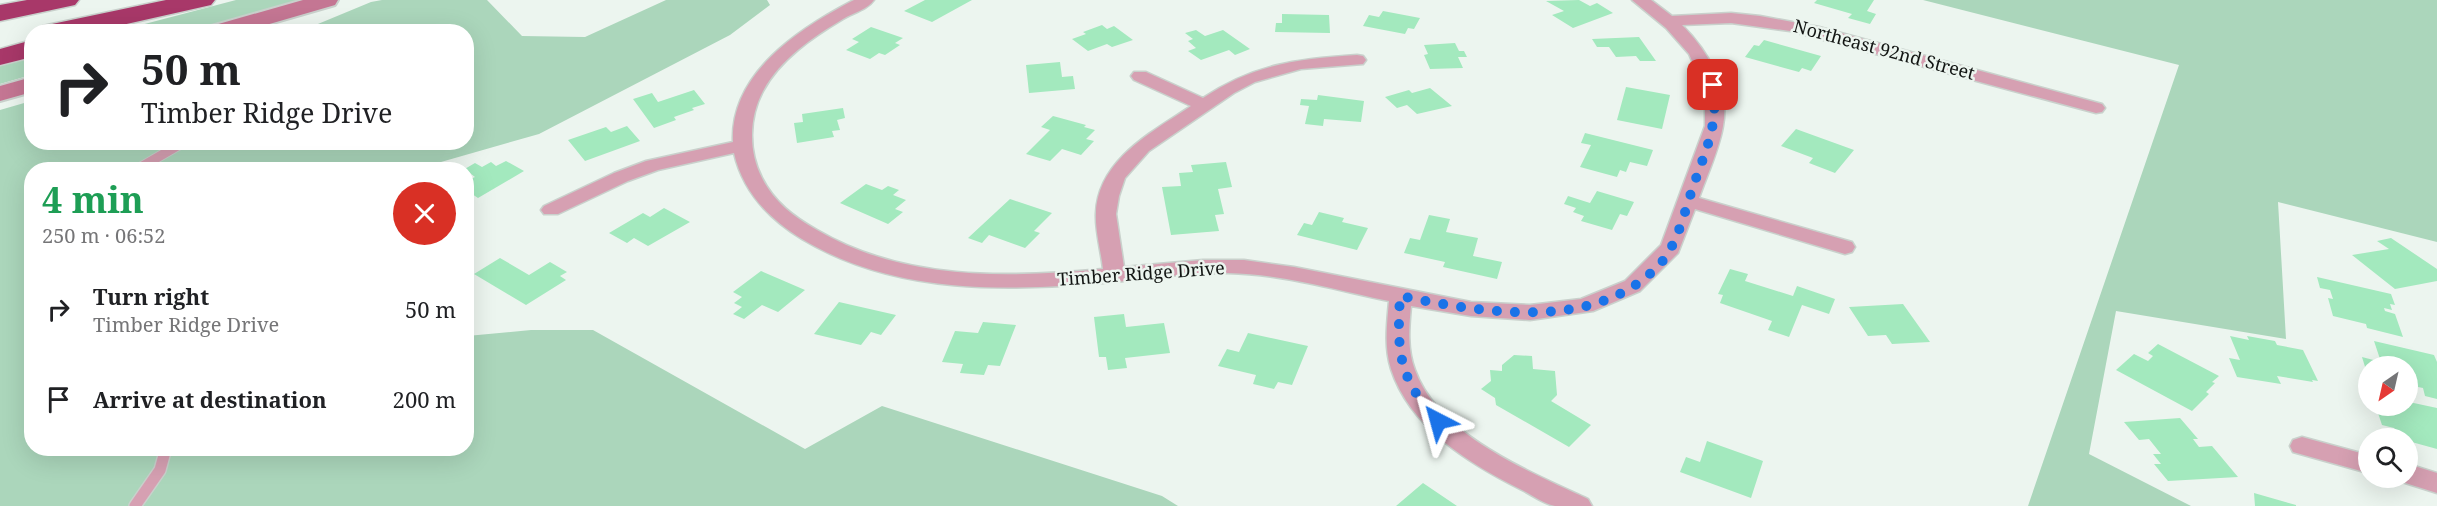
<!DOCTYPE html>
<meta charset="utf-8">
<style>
:root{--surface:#fff;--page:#f2f2f2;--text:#202124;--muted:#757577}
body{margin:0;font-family:"Noto Serif",serif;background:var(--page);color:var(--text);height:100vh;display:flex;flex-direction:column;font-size:22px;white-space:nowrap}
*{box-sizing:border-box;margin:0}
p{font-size:20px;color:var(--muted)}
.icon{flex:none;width:33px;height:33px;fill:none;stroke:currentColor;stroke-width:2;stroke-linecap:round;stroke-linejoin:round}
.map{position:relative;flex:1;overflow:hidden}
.side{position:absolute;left:24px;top:162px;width:450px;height:294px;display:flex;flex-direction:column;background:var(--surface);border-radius:24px;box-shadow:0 6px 24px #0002}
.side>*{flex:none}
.guide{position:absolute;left:24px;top:24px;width:450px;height:126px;border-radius:24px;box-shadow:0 6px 24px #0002;background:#fff;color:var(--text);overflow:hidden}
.needle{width:39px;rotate:214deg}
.fabs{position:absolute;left:2358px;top:356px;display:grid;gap:12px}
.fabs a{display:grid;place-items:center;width:60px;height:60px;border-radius:50%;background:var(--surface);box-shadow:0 6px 24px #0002;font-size:30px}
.pin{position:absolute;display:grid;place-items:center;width:51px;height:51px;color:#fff;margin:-26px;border-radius:12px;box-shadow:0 3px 9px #0006}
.me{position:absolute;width:66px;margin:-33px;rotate:321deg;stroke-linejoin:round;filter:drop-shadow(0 0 4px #0008)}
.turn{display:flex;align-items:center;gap:21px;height:126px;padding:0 18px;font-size:27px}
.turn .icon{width:78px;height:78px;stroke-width:2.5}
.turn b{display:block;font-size:42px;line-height:51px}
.round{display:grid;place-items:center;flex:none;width:63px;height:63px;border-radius:32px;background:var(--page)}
.summary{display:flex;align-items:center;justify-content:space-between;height:102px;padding:0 18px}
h1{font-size:36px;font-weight:700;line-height:45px;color:#1e9e55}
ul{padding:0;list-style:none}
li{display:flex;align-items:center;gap:18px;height:90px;padding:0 18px}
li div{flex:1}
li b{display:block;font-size:22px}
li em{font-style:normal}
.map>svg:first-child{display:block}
.green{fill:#abd6bb}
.building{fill:#a3e9be}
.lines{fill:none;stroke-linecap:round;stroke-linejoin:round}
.lane-far1-casing{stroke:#c9d1cc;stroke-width:11}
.lane-casing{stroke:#c9d1cc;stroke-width:14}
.street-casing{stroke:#c9d1cc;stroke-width:3}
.secondary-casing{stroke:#c9d1cc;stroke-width:4}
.highway-casing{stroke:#c9d1cc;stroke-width:3}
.lane-far1{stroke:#d6a0b2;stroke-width:9}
.lane{stroke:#d6a0b2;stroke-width:11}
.street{fill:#d6a0b2;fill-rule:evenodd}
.secondary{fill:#c47693;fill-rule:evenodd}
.highway{fill:#a83869;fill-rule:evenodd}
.route{stroke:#1a73e8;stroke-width:10;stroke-dasharray:0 18}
.labels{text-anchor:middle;stroke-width:5;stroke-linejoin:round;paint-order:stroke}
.street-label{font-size:18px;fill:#131614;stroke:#ecf5ef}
</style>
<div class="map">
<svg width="2437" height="506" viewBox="0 0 2437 506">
<rect width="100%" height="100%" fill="#ecf5ef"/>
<!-- green -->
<path class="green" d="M236 0H301L188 31H118Z
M382 0H487L522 36 585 37 666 0H767L770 5 730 35 539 134 441 162 433 169 32 170V448H466L467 336 531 330H593L805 449 882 406 1162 496 1178 506H0V110L31 101 32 142H466V32L301 31 371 2Z
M1923 0H2437V242L2278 202 2286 339 2116 311 2089 454 2191 506H2028L2179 65Z
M31 56V75L0 84V65Z"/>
<!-- building -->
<path class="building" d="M925 0H972L932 22 904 11Z
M1579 0 1590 6 1597 3 1613 13 1573 28 1552 15 1564 11 1546 1Z
M1817 0H1874L1867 11 1876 14 1870 24 1848 18 1852 14 1814 3Z
M1383 11 1420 18 1414 29 1408 28 1405 34 1363 26 1369 15 1379 17Z
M1282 14 1329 15 1330 33 1275 32 1276 23H1282Z
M1102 25 1107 29 1114 26 1133 40 1112 47 1107 44 1088 51 1072 39 1086 34 1083 32Z
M871 27 903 38 895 43 900 45 885 55 879 53 870 59 846 50 859 42 852 39Z
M1196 30 1205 36 1223 30 1250 49 1235 55 1229 50 1201 60 1188 51 1196 48 1188 41 1193 39 1185 33Z
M1639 37 1656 61H1640L1636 56 1616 57 1609 47H1597L1592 39Z
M1764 40 1821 56 1811 71 1802 68 1799 72 1745 57 1754 45 1759 46Z
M1455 43 1459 51H1464L1467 57H1458L1463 68 1430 69 1424 55 1428 54 1424 45Z
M1060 62 1062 77 1073 76 1075 89 1029 93 1026 65Z
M1626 87 1670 95 1662 129 1617 120Z
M1430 88 1452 106 1417 114 1407 105 1397 108 1385 97 1409 90 1412 93Z
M694 90 705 104 692 108 694 110 674 117 676 120 654 128 633 99 652 93 658 102Z
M1318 95 1364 101 1361 122 1324 119 1323 126 1305 124 1309 106 1300 105 1301 99 1317 100Z
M843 108 845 118 837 120 840 130 832 131 834 137 797 143 794 123 803 122 802 114Z
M1053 116 1086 125 1084 127 1095 130 1086 139 1094 141 1081 155 1062 149 1050 161 1026 154 1050 130 1041 127Z
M627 126 640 141 585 161 568 140 606 127 611 132Z
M1796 129 1854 150 1835 173 1809 163 1813 158 1781 146Z
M1585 133 1653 150 1647 166 1630 162 1626 172 1620 170 1617 177 1580 167 1591 145 1581 143Z
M506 161 524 171 478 198 466 190V181L475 177 466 170H463L475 163 482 167 491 162 496 166Z
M1226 162 1232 187 1218 189 1224 214 1215 215 1219 231 1171 235 1162 187 1181 186 1179 173 1193 172 1191 165Z
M866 184 882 190 888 186 899 190 893 195 906 200 895 209 903 212 888 224 840 203Z
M1597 191 1634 202 1627 216 1620 214 1612 230 1581 221 1584 216 1573 212 1576 208 1564 204 1568 196 1590 203Z
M1010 199 1052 213 1034 231 1040 233 1025 248 989 235 982 243 968 238Z
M664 208 690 222 648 246 634 238 627 243 609 233 643 213 650 217Z
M1319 212 1344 218 1342 222 1368 228 1357 250 1297 235 1304 223 1312 225Z
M1429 215 1450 219 1446 232 1478 238 1473 256 1502 262 1497 279 1443 267 1445 262 1404 253 1410 238 1420 240Z
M2391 238 2437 269V281L2395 289 2352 255 2389 249 2377 241Z
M500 258 529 275 550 262 567 272 560 276 566 280 526 305 474 274Z
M1730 269 1748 274 1745 281 1793 296 1797 286 1835 299 1829 314 1802 305 1789 337 1768 330 1772 321 1720 303 1723 295 1718 294Z
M761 271 805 290 778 312 762 305 744 319 733 314 742 307 734 303 742 297 733 292Z
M2317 277 2391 294 2395 305 2390 304 2392 310 2384 308 2385 311 2395 314 2403 337 2367 328 2366 324 2333 316 2328 298 2333 299 2330 290 2320 288Z
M839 302 896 315 881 335 871 332 861 345 814 334Z
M1903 304 1930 342 1892 344 1886 335 1868 336 1849 307Z
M1124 314 1126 327 1164 323 1170 353 1125 358 1127 368 1108 370 1106 357H1099L1094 317Z
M983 322 1016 325 1000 366 988 365 984 375 960 373 963 364 942 362 955 331 978 333Z
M1248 333 1308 346 1292 385 1278 382 1274 389 1253 384 1256 375 1218 366 1227 349 1239 352Z
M2230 336 2249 340 2247 336 2275 341 2277 345 2303 350 2318 381 2312 380 2313 382 2277 376 2281 384 2237 377 2229 358 2240 360Z
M2374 341 2434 355 2437 362V399L2425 396 2423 388 2408 385V366H2368V371L2366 370 2362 357 2381 362Z
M2158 344 2219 376 2212 382 2215 383 2206 392 2209 394 2192 411 2116 370 2134 354 2148 361 2153 356 2148 353Z
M1514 355 1532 356 1533 369 1555 371 1557 395 1551 401 1591 425 1569 447 1496 405 1495 398 1481 389 1491 381 1490 370 1502 371V365Z
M2409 402 2437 408V449L2408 441V438H2398L2394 428 2382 425 2377 410 2391 413 2388 405 2411 406Z
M2180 418 2198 439H2193L2199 447 2212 446 2238 477 2168 481 2154 464H2161L2153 454H2161L2149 439 2139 440 2124 422Z
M1707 441 1763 461 1751 498 1680 472 1686 457 1700 462Z
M1423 483 1457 506H1396Z
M2254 493 2296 505V506H2255Z"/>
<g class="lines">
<!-- lane-far1 casing -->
<g class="lane-far1-casing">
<path id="lane-far1" d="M136 170 184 142"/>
</g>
<!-- lane casing -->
<g class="lane-casing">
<path id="lane" d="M135 506 160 470 166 448"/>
</g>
<!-- street casing -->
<g class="street-casing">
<path id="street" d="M854 0H874C868 9 853 13 843 19 813 37 780 59 763 91 749 117 748 151 762 178 774 202 794 217 817 230 904 281 1006 278 1103 269 1101 251 1095 231 1096 213 1098 160 1152 132 1191 106L1134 80 1131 76 1134 72H1146L1203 98C1254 64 1297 59 1357 55L1363 56 1366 60 1363 64 1301 69 1255 82 1234 93 1149 151 1125 178 1119 196 1116 214 1124 267 1203 260H1244L1294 267 1471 302 1530 305 1581 299 1625 281 1661 245 1705 126V105L1703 86 1689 54 1666 28 1632 0H1651L1672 16 1731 13 1760 16 1819 27 2102 104 2105 108 2102 112 2096 113 1790 31 1731 23 1682 25C1708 51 1730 88 1723 126 1719 150 1707 175 1699 198L1852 242 1855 247 1852 252 1845 254 1695 209 1678 253 1640 291 1593 311 1530 320 1471 316 1411 306C1409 327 1407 349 1415 370 1438 435 1530 472 1588 499L1592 506C1581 506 1566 506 1555 506 1544 504 1532 495 1522 490 1470 464 1410 428 1391 369 1384 347 1387 324 1389 301 1336 290 1282 274 1228 273 1190 272 1153 278 1115 282 1009 291 897 296 802 239 769 219 743 192 734 153L658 170 628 181 558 214H544L541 210 544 206 614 173 646 161 733 142C730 73 800 28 854 0Z
M2302 437 2368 455V473L2293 452 2290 446 2293 440Z
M2408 464 2437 473V493L2399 481 2397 477H2408Z"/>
</g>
<!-- secondary casing -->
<g class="secondary-casing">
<path id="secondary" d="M303 0H338L335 5 242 32H205L208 27Z
M32 77V92L0 101V86Z"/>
</g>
<!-- highway casing -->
<g class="highway-casing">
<path id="highway" d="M27 0H79L75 5 0 21V5Z
M166 0H215L211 5 91 32H39L43 26 52 24Z
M32 40V57L0 65V49Z"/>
</g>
<!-- lane-far1 -->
<use href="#lane-far1" class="lane-far1"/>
<!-- lane -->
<use href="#lane" class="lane"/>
<!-- street -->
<use href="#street" class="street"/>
<!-- secondary -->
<use href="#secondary" class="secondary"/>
<!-- highway -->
<use href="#highway" class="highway"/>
</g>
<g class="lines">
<!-- route -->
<path class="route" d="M1438 421C1398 378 1397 352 1400 296 1481 312 1596 334 1660 264 1677 245 1684 214 1692 190 1705 151 1719 126 1713 85"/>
</g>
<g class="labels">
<!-- street labels -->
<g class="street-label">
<text transform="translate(1884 50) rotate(15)" y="6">Northeast 92nd Street</text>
<text transform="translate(1141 274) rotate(-4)" y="6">Timber Ridge Drive</text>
</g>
</g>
</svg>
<div class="fabs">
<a><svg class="needle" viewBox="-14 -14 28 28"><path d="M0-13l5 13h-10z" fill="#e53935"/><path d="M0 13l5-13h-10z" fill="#757577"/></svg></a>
<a><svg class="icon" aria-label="search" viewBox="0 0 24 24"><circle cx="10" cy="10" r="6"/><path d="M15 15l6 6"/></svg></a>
</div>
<div class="pin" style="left:1713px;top:85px;background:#d93025"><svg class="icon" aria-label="arrive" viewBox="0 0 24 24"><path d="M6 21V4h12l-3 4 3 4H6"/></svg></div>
<svg class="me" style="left:1438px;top:421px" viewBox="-20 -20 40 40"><path d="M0-17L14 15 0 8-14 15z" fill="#1a73e8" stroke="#fff" stroke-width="4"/></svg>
<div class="guide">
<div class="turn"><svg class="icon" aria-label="right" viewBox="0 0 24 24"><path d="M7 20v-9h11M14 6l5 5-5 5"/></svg><div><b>50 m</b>Timber Ridge Drive</div></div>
</div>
<section class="side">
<div class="summary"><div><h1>4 min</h1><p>250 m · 06:52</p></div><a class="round" style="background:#d93025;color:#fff"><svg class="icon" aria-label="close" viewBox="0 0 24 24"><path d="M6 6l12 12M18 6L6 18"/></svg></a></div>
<ul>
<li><svg class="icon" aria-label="right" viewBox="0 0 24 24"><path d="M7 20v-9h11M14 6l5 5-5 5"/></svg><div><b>Turn right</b><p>Timber Ridge Drive</p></div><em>50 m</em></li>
<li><svg class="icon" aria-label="arrive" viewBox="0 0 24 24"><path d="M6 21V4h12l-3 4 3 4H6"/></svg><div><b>Arrive at destination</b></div><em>200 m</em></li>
</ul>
</section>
</div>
